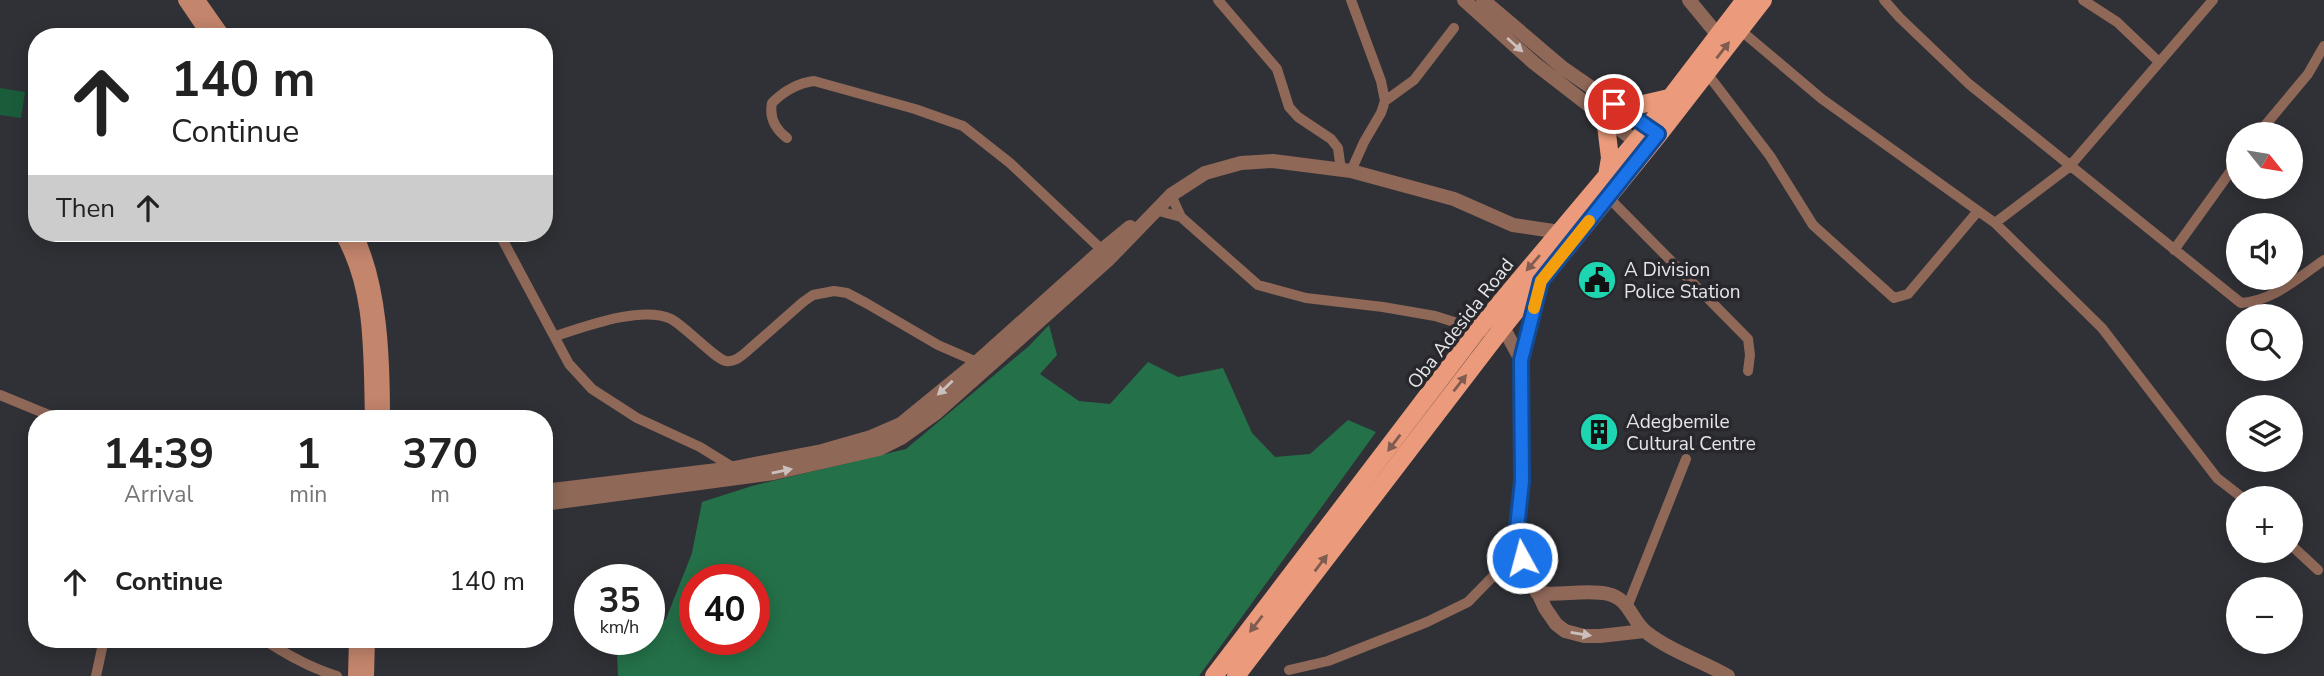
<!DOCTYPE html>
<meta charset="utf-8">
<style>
:root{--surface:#fff;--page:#f6f6f6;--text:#222;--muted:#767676}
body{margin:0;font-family:"Nunito Sans",sans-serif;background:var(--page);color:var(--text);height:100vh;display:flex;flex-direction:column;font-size:26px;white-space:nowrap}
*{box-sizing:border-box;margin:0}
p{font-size:23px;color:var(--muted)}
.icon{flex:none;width:38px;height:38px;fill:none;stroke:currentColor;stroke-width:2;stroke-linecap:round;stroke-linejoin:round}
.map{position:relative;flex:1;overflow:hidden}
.sheet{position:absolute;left:28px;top:410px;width:525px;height:238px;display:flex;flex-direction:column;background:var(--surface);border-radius:28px;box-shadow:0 4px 18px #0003}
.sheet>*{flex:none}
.guide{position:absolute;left:28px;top:28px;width:525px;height:214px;border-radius:28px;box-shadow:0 4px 18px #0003;background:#fff;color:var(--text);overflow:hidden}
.needle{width:46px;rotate:120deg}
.controls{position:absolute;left:2226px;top:122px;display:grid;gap:14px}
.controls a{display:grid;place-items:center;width:77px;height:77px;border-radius:50%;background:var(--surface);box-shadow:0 4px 18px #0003;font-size:35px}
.speed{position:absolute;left:574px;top:564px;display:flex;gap:14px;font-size:35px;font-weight:700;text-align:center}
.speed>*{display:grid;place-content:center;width:91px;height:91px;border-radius:50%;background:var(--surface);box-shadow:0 4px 18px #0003;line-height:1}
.speed small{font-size:18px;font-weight:400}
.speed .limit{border:10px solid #d22;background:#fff;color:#111}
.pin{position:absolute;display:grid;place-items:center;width:60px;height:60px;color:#fff;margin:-30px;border:4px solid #fff;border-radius:50%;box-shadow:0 2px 7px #0007}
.me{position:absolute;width:77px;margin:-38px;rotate:353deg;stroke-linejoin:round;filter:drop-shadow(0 0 5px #0008)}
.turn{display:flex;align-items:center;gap:24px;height:147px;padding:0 28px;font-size:32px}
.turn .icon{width:91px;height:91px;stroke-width:2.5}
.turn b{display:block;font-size:49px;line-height:60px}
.then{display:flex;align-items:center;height:66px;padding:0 28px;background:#0003;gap:14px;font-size:26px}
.eta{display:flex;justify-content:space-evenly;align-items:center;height:119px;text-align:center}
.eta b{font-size:42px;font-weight:700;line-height:49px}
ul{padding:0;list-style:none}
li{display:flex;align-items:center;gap:21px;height:105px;padding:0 28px}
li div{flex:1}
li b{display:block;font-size:26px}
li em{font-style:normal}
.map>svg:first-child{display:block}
.green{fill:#1a5d3b}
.forest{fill:#247149;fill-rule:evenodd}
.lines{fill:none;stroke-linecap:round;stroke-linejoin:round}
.minor{stroke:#8f6858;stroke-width:10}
.tertiary{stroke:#8f6858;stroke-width:14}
.secondary{stroke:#c3856c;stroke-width:14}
.primary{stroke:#eb9b7b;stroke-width:18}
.oneway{fill:#cbc0be}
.oneway2{fill:#7f5b50}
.route-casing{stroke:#114b97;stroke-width:18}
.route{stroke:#1a73e8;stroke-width:12}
.slow{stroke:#f59e0b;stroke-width:12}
.labels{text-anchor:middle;stroke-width:7;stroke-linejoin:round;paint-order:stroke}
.poi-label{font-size:19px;fill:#e5e6e9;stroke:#27272c;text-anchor:start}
.street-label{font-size:19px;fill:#e5e6e9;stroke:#27272c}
</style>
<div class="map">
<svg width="2324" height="676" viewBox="0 0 2324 676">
<rect width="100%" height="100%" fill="#303136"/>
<!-- green -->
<path class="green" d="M0 88 25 92 21 118 0 115Z"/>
<!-- forest -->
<path class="forest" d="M1049 325 1057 355 1040 374 1079 401 1110 404 1148 362 1178 377 1223 368 1252 433 1275 457 1310 454 1348 420 1376 432 1199 676H618L617 654 638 639H649V631L666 619 692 553 702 502 752 486 906 449 1028 347ZM695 579H754V639H695Z"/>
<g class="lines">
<!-- minor -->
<path class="minor" d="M1218 0 1277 69 1289 107 1298 117 1331 139 1338 148 1341 170
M1884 0 1900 18 1969 84 2241 303C2273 301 2298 278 2324 260
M2083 0 2117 22 2159 62
M1739 29 1822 99 1995 223 2069 167 2213 0
M1706 72 1770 156 1813 225 1894 298 1908 294 1978 211
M1385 101 1414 80 1454 28
M2257 135 2308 74 2324 46
M787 138C775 129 769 118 772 103 783 92 798 83 814 81L915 109 963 126 1010 163 1102 250
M1351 171 1364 142 1381 113 1385 101 1381 81 1351 0
M1171 195 1181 217 1258 285 1306 298 1383 307 1435 316 1483 331
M1608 197 1748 339 1750 355 1748 371
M1155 210 1181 217
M1995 223 2102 328 2217 478 2244 499
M499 233 569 364 592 389 637 418 700 447 734 468
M2174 250 2238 161
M556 336C584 327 642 305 671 319 686 327 715 359 726 361 734 362 739 358 745 353L803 302 813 295 834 291 847 293 866 303 938 345 977 362
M0 395 56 418
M2291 545 2318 570
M1628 605 1686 459
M263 639C287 655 310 668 337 676
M1289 670 1328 661 1427 622 1468 602 1504 565 1517 543
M96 676 104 639"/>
<!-- tertiary -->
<path class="tertiary" d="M1464 0 1534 63 1644 148
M1483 0 1563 68 1657 133
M1689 0 1717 34
M1541 281 1521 360 1522 481 1517 528V543L1522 558 1545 608 1556 624 1565 631 1584 636H1600L1644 631
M1503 327 1521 360
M544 491 734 468 822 451 871 437 901 424 977 362 1102 250 1130 227
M544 504 774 473 879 449 901 438 936 413 1109 259 1171 195 1205 173 1241 163 1273 161 1351 171 1454 199 1513 225 1560 232
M1537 593C1560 596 1587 589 1608 594 1630 599 1631 620 1646 632 1670 651 1702 661 1728 676"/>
<!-- secondary -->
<path class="secondary" d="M185 0 210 37
M198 0 224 37
M341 233C374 289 370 355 372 418
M355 233C381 285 383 360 383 418
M355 676 356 639
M367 676 368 639"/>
<!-- primary -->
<path class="primary" d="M1614 104H1643L1669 98
M1605 117 1610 158 1607 176
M1214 676 1479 328 1648 127 1745 0
M1236 676 1503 327 1659 134 1763 0"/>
</g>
<!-- one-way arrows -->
<defs><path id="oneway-solid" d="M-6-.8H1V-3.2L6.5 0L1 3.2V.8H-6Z" transform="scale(1.75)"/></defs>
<g class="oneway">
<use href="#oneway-solid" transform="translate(1515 45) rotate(42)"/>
<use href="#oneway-solid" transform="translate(945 388) rotate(137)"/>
<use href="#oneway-solid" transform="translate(782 471) rotate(-11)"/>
<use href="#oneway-solid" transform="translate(1581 634) rotate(9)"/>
</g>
<g class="oneway2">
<use href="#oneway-solid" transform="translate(1723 50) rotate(-52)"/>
<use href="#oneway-solid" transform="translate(1533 263) rotate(131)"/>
<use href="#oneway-solid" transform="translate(1460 383) rotate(-52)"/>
<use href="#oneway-solid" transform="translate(1394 443) rotate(127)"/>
<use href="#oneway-solid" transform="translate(1321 563) rotate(-53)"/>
<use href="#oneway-solid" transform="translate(1256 624) rotate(128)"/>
</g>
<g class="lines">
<!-- route casing -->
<g class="route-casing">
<path id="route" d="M1522 558 1517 543V528L1522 481 1521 360 1541 281 1658 134 1614 104"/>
</g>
<!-- route -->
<use href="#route" class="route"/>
<!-- slow -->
<path class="slow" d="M1534 308 1541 281 1589 221"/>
</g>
<!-- icons -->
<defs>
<g id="civic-disc" transform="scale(2.0125)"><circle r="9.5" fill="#1dd5b1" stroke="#27272c"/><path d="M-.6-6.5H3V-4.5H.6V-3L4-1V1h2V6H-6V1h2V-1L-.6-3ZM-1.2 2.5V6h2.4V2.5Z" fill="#111"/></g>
<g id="building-disc" transform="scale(2.0125)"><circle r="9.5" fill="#1dd5b1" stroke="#27272c"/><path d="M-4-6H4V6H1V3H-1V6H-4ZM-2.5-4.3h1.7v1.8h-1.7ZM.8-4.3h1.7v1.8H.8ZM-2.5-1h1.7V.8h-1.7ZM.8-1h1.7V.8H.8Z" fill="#111"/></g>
</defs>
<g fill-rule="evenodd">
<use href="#civic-disc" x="1597" y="280"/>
<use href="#building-disc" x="1599" y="432"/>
</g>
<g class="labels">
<!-- poi labels -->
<g class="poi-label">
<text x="1624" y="276">A Division<tspan x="1624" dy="22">Police Station</tspan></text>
<text x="1626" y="428">Adegbemile<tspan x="1626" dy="22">Cultural Centre</tspan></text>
</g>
<!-- street labels -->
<g class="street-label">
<text transform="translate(1460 323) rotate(-52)" y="7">Oba Adesida Road</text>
</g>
</g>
</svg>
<div class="controls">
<a><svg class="needle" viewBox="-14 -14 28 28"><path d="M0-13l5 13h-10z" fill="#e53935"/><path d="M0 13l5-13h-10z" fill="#767676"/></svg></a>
<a><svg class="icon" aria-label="sound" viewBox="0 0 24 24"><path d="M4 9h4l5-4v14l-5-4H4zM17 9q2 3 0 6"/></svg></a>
<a><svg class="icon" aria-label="search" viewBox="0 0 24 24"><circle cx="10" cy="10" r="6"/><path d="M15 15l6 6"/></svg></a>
<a><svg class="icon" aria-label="layers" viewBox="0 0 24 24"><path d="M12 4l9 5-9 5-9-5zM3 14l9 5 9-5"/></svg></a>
<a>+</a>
<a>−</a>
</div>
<div class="speed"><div>35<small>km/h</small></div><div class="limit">40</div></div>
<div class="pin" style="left:1614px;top:104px;background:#d93025"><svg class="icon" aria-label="arrive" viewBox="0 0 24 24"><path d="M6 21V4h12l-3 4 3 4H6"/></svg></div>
<svg class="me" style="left:1522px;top:558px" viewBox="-20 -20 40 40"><circle r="17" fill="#1a73e8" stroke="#fff" stroke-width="3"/><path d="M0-11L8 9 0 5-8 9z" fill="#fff"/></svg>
<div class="guide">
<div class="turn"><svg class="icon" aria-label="ahead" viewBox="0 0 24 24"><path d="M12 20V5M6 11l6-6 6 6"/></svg><div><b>140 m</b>Continue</div></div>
<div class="then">Then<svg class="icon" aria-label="ahead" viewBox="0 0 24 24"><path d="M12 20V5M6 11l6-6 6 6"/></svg></div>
</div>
<section class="sheet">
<div class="eta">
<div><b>14:39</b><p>Arrival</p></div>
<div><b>1</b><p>min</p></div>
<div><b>370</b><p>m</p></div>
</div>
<ul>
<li><svg class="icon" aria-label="ahead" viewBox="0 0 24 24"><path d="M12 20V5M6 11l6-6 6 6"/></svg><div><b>Continue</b></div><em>140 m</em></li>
</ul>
</section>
</div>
